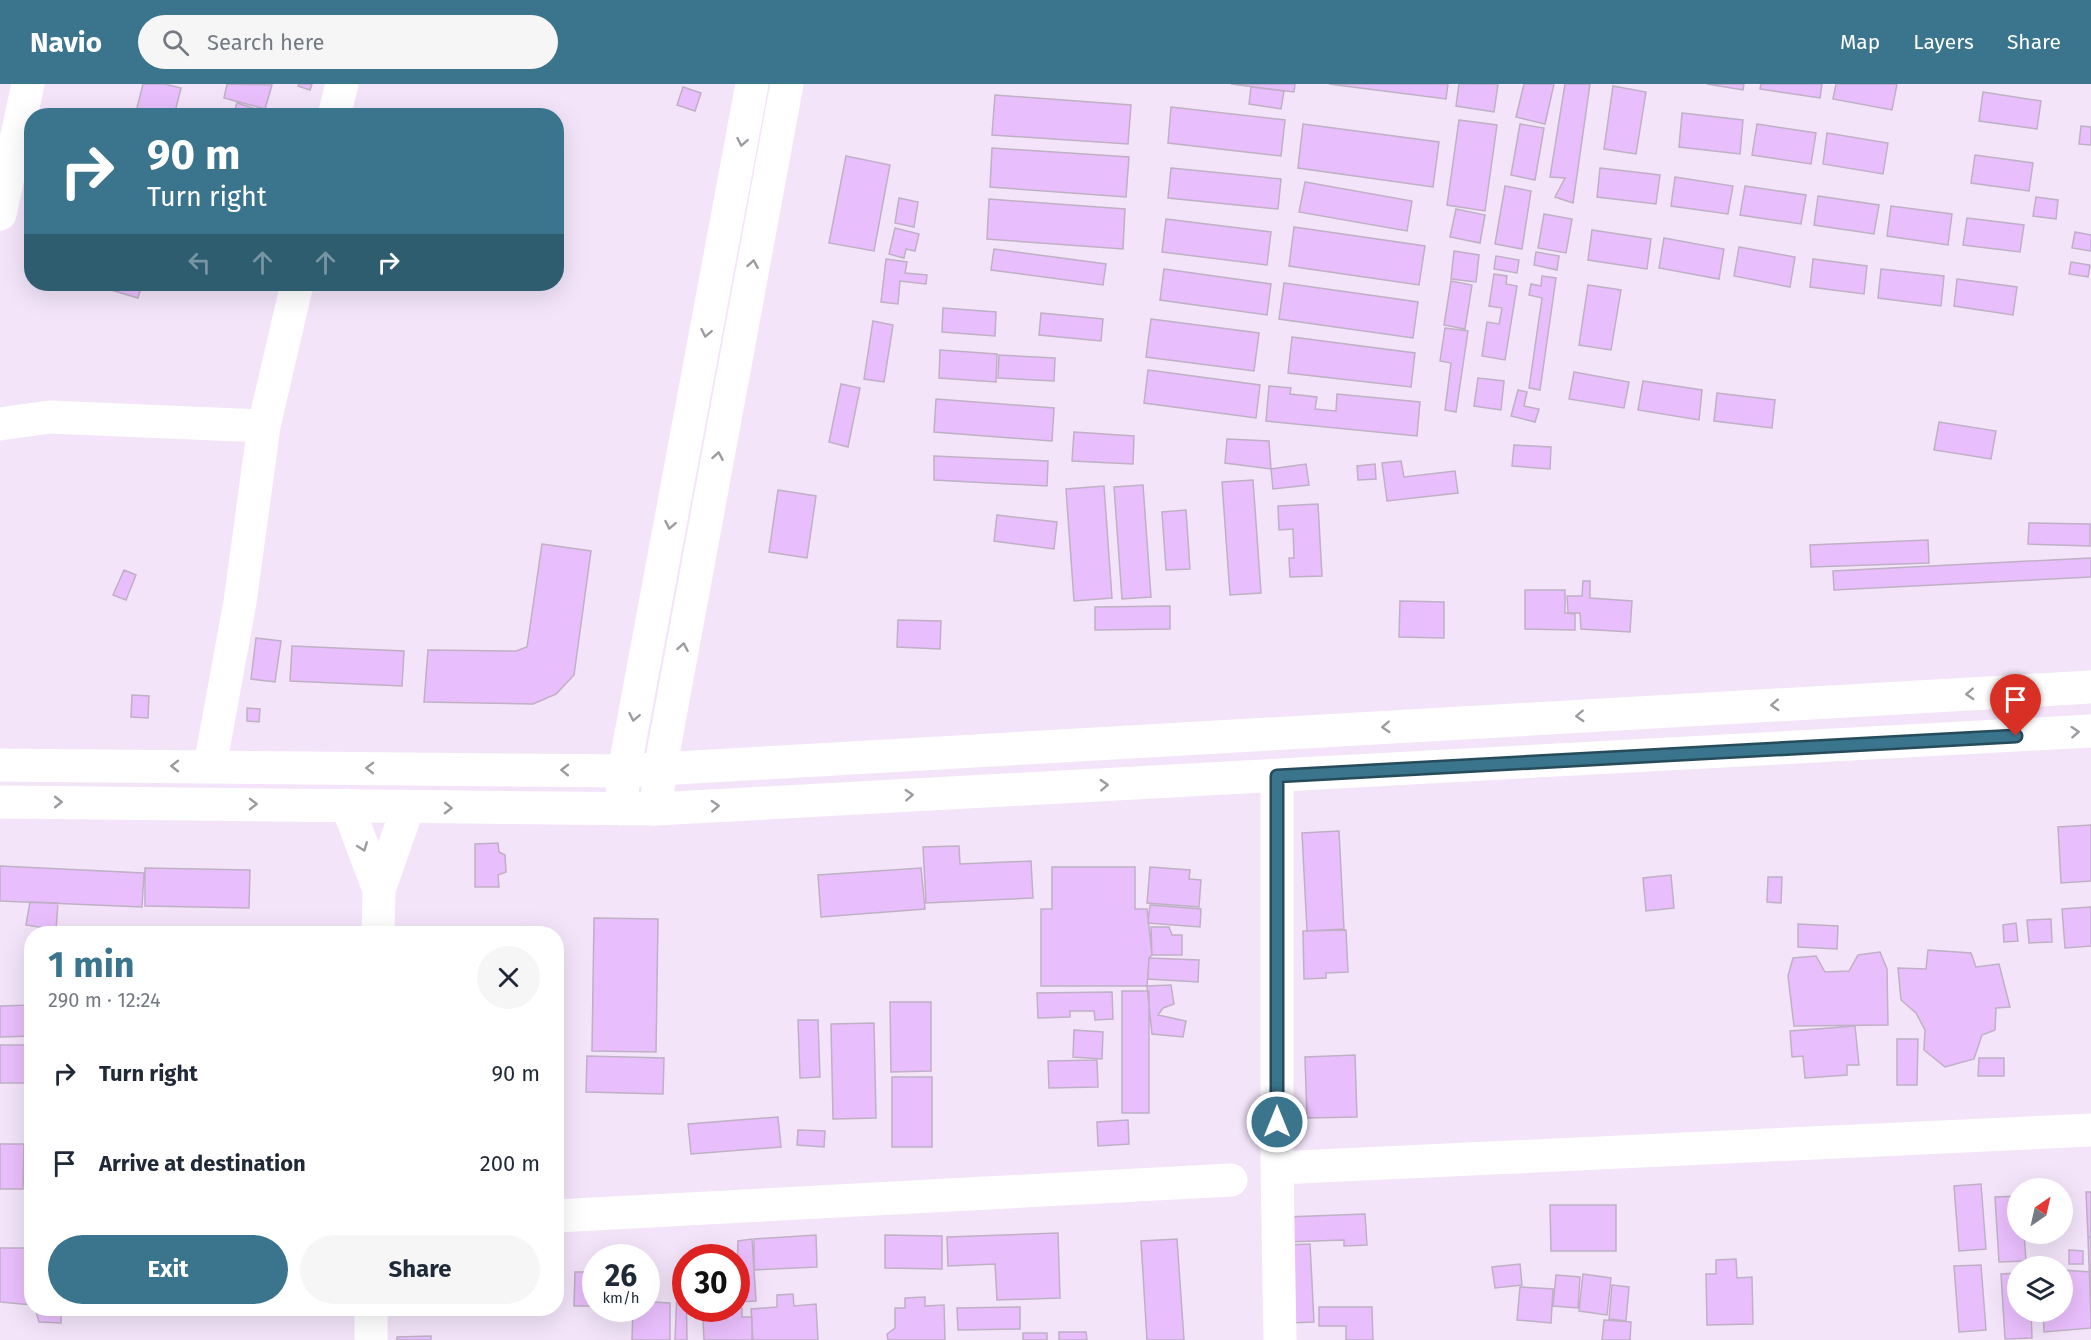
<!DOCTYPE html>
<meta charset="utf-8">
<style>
:root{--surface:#fff;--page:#f6f6f7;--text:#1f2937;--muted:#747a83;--accent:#3a758d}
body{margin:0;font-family:"Fira Sans",sans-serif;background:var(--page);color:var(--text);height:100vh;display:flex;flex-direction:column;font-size:22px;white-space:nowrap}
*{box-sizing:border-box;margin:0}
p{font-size:20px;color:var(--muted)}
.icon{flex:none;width:33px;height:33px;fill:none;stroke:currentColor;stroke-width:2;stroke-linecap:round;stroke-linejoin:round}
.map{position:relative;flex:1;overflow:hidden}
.details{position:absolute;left:24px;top:842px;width:540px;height:390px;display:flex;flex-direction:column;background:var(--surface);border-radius:24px;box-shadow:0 6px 24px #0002}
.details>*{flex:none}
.hud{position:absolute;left:24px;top:24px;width:540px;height:183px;border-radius:24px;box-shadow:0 6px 24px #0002;background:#3a758d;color:#fff;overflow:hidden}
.needle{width:39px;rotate:34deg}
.buttons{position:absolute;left:2007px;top:1094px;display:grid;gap:12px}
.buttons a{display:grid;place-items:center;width:66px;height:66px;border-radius:50%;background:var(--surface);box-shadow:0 6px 24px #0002;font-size:30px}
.speed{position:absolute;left:582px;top:1160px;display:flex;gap:12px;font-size:30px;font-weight:700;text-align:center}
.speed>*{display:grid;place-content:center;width:78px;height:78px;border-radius:50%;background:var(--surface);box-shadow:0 6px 24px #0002;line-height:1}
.speed small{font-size:15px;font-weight:400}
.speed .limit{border:9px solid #d22;background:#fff;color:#111}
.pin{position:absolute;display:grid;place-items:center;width:51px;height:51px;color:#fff;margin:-62px -26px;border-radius:50% 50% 50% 0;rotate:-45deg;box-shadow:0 0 6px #0007}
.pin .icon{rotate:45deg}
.me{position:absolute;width:66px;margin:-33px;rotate:0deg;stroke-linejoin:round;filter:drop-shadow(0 0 4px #0008)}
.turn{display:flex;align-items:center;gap:21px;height:126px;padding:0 24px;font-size:27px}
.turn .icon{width:78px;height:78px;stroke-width:2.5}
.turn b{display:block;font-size:42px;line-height:51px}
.lanes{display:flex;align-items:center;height:57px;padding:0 24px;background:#0003;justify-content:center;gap:30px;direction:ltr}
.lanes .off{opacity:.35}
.round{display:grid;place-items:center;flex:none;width:63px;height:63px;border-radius:32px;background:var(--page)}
.summary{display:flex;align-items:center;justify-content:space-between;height:102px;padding:0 24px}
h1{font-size:36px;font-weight:700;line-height:45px;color:var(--accent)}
.cta{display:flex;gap:12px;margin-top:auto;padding:12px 24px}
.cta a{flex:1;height:69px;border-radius:36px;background:var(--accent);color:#fff;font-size:24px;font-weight:700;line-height:69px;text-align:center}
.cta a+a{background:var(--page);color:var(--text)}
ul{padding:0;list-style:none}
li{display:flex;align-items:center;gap:18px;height:90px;padding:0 24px}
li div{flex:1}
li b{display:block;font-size:22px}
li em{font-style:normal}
header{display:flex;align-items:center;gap:36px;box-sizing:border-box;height:84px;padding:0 30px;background:var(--accent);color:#fff}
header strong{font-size:28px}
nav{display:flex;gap:33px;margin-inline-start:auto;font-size:21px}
.search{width:420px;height:54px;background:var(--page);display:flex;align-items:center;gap:15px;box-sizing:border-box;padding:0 21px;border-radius:33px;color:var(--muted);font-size:22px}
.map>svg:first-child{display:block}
.building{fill:#e9befc;stroke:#bfb0c5;stroke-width:1.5}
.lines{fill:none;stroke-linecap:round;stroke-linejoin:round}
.minor{stroke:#fff;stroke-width:33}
.major{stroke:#fff;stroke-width:33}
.oneway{stroke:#9e9ba0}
.route-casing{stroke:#264c5c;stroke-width:15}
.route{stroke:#3a758d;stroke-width:10}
</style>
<header>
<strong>Navio</strong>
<div class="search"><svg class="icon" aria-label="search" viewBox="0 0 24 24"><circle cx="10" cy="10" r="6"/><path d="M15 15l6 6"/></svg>Search here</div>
<nav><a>Map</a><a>Layers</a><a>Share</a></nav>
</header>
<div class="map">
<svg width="2091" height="1256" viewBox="0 0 2091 1256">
<rect width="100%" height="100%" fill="#f3e4f9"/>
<!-- building -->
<path class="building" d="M143 0H165L181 4 174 32H135Z
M227 0 272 1 265 25 224 14Z
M299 0H312L310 6 298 2Z
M1231 0H1295L1294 8Z
M1329 0H1448L1446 15Z
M1459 0H1498L1494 28 1456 22Z
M1524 0H1554L1545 40 1516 33Z
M1565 0H1590L1573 119 1555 113 1565 94 1550 93Z
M1707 0H1744L1743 6Z
M1761 0H1822L1820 14 1760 5Z
M1836 0H1897L1892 26 1833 15Z
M1613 2 1646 8 1636 70 1604 65Z
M683 3 701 9 695 27 677 21Z
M1251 3 1284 7 1281 25 1249 20Z
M1983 8 2041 17 2037 45 1979 37Z
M995 11 1131 21 1128 60 992 51Z
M237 19 278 32H233Z
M1171 23 1285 36 1281 72 1168 59Z
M1682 29 1743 36 1740 70 1679 63Z
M1459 36 1497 41 1485 127 1447 121Z
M1303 40 1439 58 1433 103 1298 84Z
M1520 40 1544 44 1535 96 1511 91Z
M1757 40 1816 49 1811 80 1752 71Z
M2081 42 2091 43V61L2079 60Z
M1827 49 1888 59 1883 90 1823 80Z
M992 64 1129 73 1126 113 990 103Z
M1975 71 2033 79 2029 107 1971 99Z
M846 72 890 81 874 167 829 159Z
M1171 84 1281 95 1278 125 1168 114Z
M1600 84 1660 91 1656 120 1597 113Z
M1675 93 1733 102 1728 130 1671 122Z
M1305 98 1412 117 1407 147 1299 128Z
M1505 102 1531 107 1522 165 1495 160Z
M1745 102 1806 111 1801 140 1740 131Z
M1818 112 1879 121 1874 150 1814 141Z
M2036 113 2058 116 2056 135 2033 132Z
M899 114 918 118 914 143 895 139Z
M989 115 1125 125 1123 165 987 155Z
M1891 122 1952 130 1948 161 1887 152Z
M1456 125 1485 131 1480 159 1450 153Z
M1544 130 1572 135 1566 169 1538 164Z
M1967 134 2024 141 2020 168 1963 161Z
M1166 135 1271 148 1267 181 1162 168Z
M1294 143 1425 162 1419 201 1289 182Z
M895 144 919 150 915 167 906 165 904 174 889 170Z
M1592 146 1651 155 1647 185 1588 176Z
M2075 148 2091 151V167L2072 164Z
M1664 154 1724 165 1719 195 1659 184Z
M1739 163 1795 173 1790 203 1734 192Z
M994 165 1106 180 1103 201 991 186Z
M1454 167 1479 171 1476 198 1451 195Z
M1536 168 1559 172 1557 186 1534 181Z
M1496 172 1519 176 1517 189 1494 185Z
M886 175 907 178 905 189 927 191 926 200 900 197 898 220 881 218Z
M1813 175 1867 182 1864 210 1810 203Z
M2071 178 2090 181 2088 193 2069 190Z
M1164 185 1271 200 1267 231 1160 216Z
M1881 185 1944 192 1941 222 1878 214Z
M1494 190 1507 192 1506 200 1517 202 1505 276 1482 272 1487 238 1499 240 1502 224 1489 222Z
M1542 192 1556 194 1540 306 1529 304 1542 214 1529 211 1531 200 1541 202Z
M1957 195 2017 203 2013 231 1954 222Z
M1451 197 1472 201 1465 245 1444 241Z
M1284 199 1418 218 1413 254 1279 235Z
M91 200H142L138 214Z
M1588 201 1621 206 1611 266 1579 261Z
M943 224 996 228 995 252 942 248Z
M1041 229 1103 235 1101 257 1039 251Z
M1151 235 1259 249 1254 287 1146 273Z
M873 237 893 241 884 298 864 295Z
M1445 244 1468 247 1456 328 1445 326 1451 279 1440 277Z
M1292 253 1415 269 1411 303 1288 289Z
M940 266 997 270 996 298 939 294Z
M999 271 1055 274 1054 297 998 294Z
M1148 286 1260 301 1256 334 1144 319Z
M1574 288 1629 298 1624 324 1569 315Z
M1478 294 1504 297 1501 326 1474 322Z
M1643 297 1702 306 1699 336 1638 326Z
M841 300 860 304 848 363 829 358Z
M1269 302 1291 304 1290 310 1317 313 1315 325 1336 327 1337 310 1420 318 1417 352 1266 337Z
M1518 306 1527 308 1524 322 1539 325 1535 338 1511 332Z
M1717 309 1775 316 1772 344 1714 337Z
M936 315 1054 324 1052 357 934 348Z
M1939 338 1996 347 1991 375 1934 366Z
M1074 348 1134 352 1133 380 1072 377Z
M1227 355 1269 357 1271 385 1225 379Z
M1514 361 1551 363 1550 385 1512 382Z
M934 372 1048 377 1047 402 934 396Z
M1401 377 1404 393 1455 387 1458 409 1387 417 1382 379Z
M1306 380 1309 401 1273 405 1271 385Z
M1375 380 1376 395 1358 396 1357 382Z
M1253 396 1261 509 1230 511 1222 398Z
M1143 401 1151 513 1122 515 1114 403Z
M1104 402 1112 514 1074 517 1066 405Z
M778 406 816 412 807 474 769 468Z
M1318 420 1322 492 1290 493 1289 474H1294L1293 445 1279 446 1278 422Z
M1186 426 1190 485 1166 486 1162 428Z
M997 431 1057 438 1054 465 994 457Z
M2029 439 2090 440V462L2028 460Z
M1928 456 1929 479 1811 483 1810 461Z
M542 460 591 467 574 591 556 610 533 620 424 618 428 566 516 567 527 563Z
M2091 474V493L1834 506 1833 487Z
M124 486 136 491 126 516 113 511Z
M1583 497H1590V514L1632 517 1630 548 1581 545 1580 529H1568L1567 512H1582Z
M1525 506H1565V529L1575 530V546L1525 545Z
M1400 517 1444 518V554L1399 553Z
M1170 522V545L1095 546V523Z
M898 536 941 537 940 565 897 563Z
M256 554 281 557 275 598 251 595Z
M292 562 404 567 402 602 290 597Z
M132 611 149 612 148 634 131 633Z
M247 624 260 625 259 638 247 637Z
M2091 741V797L2061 799 2058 743Z
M1339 747 1344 845 1307 847 1302 749Z
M498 759 499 768 505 771 506 788 498 791 499 803H475V760Z
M959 762 960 780 1031 777 1033 814 926 819 923 763Z
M0 782 144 789 142 823 0 817Z
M1052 783H1135V825H1147L1152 871 1149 874 1147 902H1041V825H1052Z
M1150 783 1190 786 1189 795 1201 796 1199 823 1147 819Z
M145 784 250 786 249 824 145 822Z
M921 784 925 825 821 833 818 791Z
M1671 791 1674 824 1646 827 1643 794Z
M1768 793H1782L1781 819 1767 818Z
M30 818 58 819 56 846 26 841Z
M1150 821 1201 825 1200 843 1148 839Z
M2091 823V862L2065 864 2062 825Z
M594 834 658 835 656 968 592 967Z
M2051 835 2052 858 2029 859 2027 836Z
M2016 839 2018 857 2004 858 2003 841Z
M1798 840 1838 842 1837 865 1798 863Z
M1151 843H1169L1172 851H1182V871H1152Z
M1346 846 1348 888 1326 889V894L1304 895 1303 847Z
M1928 866 1971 869 1976 883 1999 880 2010 923 1996 924 1995 946 1982 951 1974 975 1945 983 1924 966 1925 946 1916 929 1901 916 1898 884 1926 885Z
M1880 868 1887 885 1888 941 1794 942 1788 892 1793 874 1816 872 1825 888 1849 887 1858 871Z
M1149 874 1199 876 1198 898 1148 895Z
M1171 901 1174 920 1163 924 1158 931 1186 937 1183 953 1152 950 1147 902Z
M1122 907H1149V1029H1122Z
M1112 908 1113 935 1095 936 1094 927H1070V933L1038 934 1037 909Z
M890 918H931V987L891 988Z
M32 921V952L0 953V922Z
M798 936H818L820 993 800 994Z
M874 939 876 1034 833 1035 831 940Z
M1855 942 1859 981H1847V991L1805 994 1803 972 1792 973 1790 947Z
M1074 946 1103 948 1102 975 1073 973Z
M1897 955H1918L1917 1001H1897Z
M0 961H32V999H0Z
M1355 971 1357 1033 1307 1034 1305 973Z
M587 972 664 974 663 1010 586 1008Z
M1979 974H2004V992H1978Z
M1097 976 1098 1003 1049 1004 1048 977Z
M892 993H932V1063H892Z
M778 1033 781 1063 691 1070 688 1040Z
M1128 1036 1129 1060 1098 1062 1097 1038Z
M798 1046 825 1047 824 1063 797 1061Z
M29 1056H32V1104H31Z
M0 1060H24L23 1105H0Z
M1981 1100 1986 1165 1959 1167 1954 1102Z
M2086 1108H2091V1153H2088Z
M2018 1112V1149H2024L2026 1177 1999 1178 1995 1113Z
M1550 1121H1616V1167H1551Z
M1365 1130 1367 1161 1344 1162V1156L1286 1158 1285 1133Z
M1058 1149 1060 1214 997 1216 995 1180 948 1182 947 1153Z
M816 1151 817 1183 754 1186V1155Z
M885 1151 942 1152V1185L885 1184Z
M2088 1153H2091V1237Z
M752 1155 756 1217 736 1218 738 1157Z
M1177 1155 1184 1256H1147L1141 1157Z
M1310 1160 1314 1238 1291 1239 1287 1161Z
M0 1164H32V1221L0 1218Z
M2069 1166 2083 1167V1180H2069Z
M1736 1175 1737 1194 1752 1193 1753 1240 1707 1241 1706 1190H1716V1176Z
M1520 1180 1522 1201 1495 1204 1492 1183Z
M1981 1181 1986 1246 1959 1248 1954 1182Z
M678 1185 686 1186 687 1256H675Z
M2062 1186 2091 1188V1244L2044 1248 2043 1227H2062Z
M575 1188H596V1222H574Z
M2018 1189V1227H2031L2032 1254 2005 1255 2001 1190Z
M1583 1190 1611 1194 1607 1231 1579 1227Z
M1556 1191 1580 1193 1578 1224 1553 1222Z
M1612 1201 1629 1203 1626 1237 1609 1235Z
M1520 1203 1553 1205 1551 1239 1517 1236Z
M646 1210H654L653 1218 670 1219V1256H632L633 1224H646Z
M793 1210 794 1222 816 1220 818 1256H753L751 1225 777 1223V1211Z
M925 1213V1222L944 1221 945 1256H888L887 1250 895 1244V1224H905V1214Z
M1020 1223V1245L958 1246 957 1224Z
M1319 1223H1372L1373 1256H1346V1242H1319Z
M35 1224H61V1239L39 1238Z
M742 1224V1233H752V1256H704L703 1235H719L718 1225Z
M1604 1236 1631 1238 1630 1256H1602Z
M1059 1248H1086L1087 1256H1059Z
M1023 1249H1047V1256H1023Z
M431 1252V1256H397V1253Z"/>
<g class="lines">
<!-- minor -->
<path class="minor" d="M334 32 342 0
M0 130 28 0
M0 340 50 333 264 342
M210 682 240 518 264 342 297 200
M1277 692V1084L1280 1256
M347 721 379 806
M621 725 624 687 752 0
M656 725 660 686 787 0
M378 849 379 806 408 723
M1277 1084 2091 1046
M556 1132 1231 1096
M371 1224V1256"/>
<!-- major -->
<path class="major" d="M0 681 624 687 2091 603
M0 718 656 725 2091 647"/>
</g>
<!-- one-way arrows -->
<defs><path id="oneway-chevron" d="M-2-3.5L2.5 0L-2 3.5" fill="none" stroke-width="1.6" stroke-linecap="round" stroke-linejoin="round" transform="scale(1.5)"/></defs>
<g class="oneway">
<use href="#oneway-chevron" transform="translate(742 58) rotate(101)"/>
<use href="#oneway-chevron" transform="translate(753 180) rotate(-80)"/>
<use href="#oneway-chevron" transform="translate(706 249) rotate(101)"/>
<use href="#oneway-chevron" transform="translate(718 372) rotate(-80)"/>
<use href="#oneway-chevron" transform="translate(670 441) rotate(101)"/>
<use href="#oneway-chevron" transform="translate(683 563) rotate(-80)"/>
<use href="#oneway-chevron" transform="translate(1970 610) rotate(177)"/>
<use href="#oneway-chevron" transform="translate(1775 621) rotate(177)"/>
<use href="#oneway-chevron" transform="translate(1580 632) rotate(177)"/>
<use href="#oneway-chevron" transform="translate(634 633) rotate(101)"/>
<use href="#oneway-chevron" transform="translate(1386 643) rotate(177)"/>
<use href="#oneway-chevron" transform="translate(2075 648) rotate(-4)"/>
<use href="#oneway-chevron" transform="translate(175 682) rotate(-180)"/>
<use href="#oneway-chevron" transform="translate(370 684) rotate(-179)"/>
<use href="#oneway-chevron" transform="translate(565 686) rotate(-179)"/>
<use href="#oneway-chevron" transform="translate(1104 701) rotate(-3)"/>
<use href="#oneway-chevron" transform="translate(909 711) rotate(-3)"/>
<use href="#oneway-chevron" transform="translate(58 718)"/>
<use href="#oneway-chevron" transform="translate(253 720)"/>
<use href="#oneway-chevron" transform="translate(715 722) rotate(-3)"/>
<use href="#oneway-chevron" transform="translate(448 724) rotate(1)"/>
<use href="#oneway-chevron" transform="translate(363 763) rotate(69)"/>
</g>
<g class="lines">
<!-- route casing -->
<g class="route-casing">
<path id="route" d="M1277 1038V692L2016 652"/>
</g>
<!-- route -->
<use href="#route" class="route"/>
</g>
</svg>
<div class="buttons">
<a><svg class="needle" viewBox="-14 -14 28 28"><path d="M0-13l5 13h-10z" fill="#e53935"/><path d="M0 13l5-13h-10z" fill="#747a83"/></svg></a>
<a><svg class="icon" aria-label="layers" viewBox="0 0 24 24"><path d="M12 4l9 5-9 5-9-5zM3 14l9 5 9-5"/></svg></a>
</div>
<div class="speed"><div>26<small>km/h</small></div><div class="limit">30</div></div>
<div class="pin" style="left:2016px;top:652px;background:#d93025"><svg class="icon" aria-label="arrive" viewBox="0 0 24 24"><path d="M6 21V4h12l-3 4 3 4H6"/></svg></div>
<svg class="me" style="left:1277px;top:1038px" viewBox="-20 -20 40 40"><circle r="17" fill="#3a758d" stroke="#fff" stroke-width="3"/><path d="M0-11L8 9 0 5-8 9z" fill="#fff"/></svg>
<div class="hud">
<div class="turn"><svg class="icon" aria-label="right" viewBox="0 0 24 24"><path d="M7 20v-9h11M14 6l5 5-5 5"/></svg><div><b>90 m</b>Turn right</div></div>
<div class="lanes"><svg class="icon off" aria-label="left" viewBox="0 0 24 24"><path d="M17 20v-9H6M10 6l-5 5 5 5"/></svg><svg class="icon off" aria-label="ahead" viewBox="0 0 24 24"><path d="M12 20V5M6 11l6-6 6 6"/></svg><svg class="icon off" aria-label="ahead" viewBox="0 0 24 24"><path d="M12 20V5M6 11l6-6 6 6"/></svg><svg class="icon" aria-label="right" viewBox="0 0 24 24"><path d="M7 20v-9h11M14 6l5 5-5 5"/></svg></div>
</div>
<section class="details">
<div class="summary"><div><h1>1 min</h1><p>290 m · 12:24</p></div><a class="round"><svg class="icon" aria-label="close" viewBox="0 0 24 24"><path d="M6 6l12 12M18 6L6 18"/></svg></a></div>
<ul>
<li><svg class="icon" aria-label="right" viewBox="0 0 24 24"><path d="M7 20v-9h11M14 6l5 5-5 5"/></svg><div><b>Turn right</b></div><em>90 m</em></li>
<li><svg class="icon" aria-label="arrive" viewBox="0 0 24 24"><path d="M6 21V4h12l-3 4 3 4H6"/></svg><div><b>Arrive at destination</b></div><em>200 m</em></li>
</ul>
<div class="cta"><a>Exit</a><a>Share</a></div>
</section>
</div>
